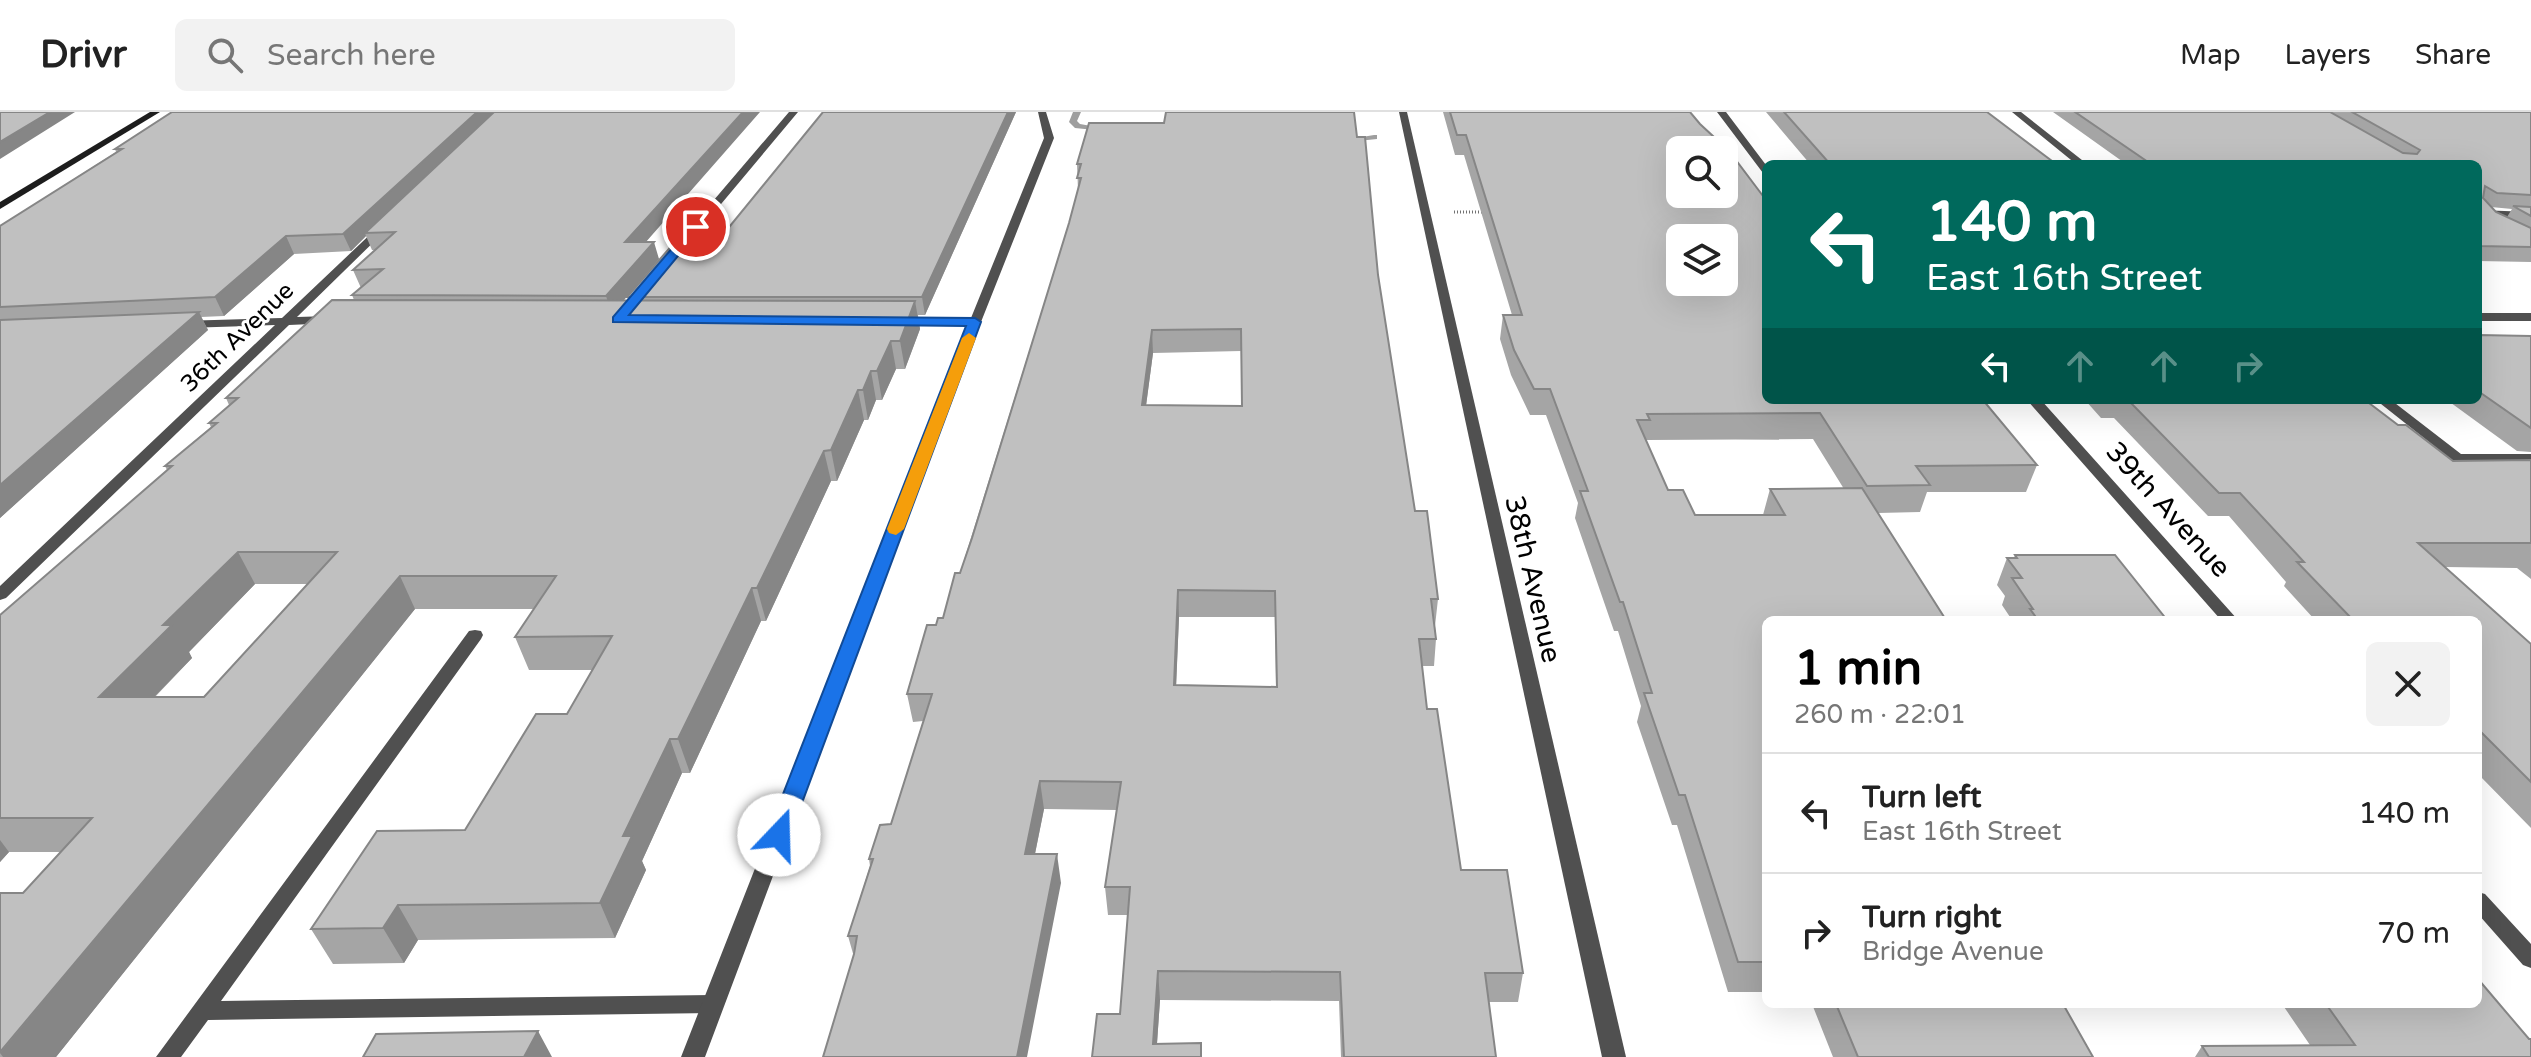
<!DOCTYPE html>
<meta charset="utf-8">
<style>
:root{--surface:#fff;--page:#f2f2f2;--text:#222;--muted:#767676;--line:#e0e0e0;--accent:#000}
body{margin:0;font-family:"Varela Round",sans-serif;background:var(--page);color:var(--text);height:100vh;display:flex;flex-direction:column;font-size:30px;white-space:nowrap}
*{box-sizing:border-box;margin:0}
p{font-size:26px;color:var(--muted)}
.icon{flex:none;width:44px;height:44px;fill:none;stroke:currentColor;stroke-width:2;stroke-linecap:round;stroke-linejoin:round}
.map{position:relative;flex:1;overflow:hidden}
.panel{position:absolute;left:1762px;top:504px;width:720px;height:392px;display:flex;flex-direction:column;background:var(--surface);border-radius:12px;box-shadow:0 8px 32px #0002}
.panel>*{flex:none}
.guide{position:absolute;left:1762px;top:48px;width:720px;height:244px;border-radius:12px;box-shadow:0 8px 32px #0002;background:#00695c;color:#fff;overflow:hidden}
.controls{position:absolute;left:1666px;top:24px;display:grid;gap:16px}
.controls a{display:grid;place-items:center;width:72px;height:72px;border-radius:12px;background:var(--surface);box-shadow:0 8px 32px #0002;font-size:40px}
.pin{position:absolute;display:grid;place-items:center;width:68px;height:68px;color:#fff;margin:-34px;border:4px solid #fff;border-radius:50%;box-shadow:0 2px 8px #0007}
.me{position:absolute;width:88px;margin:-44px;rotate:21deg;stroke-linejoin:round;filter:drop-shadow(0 0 6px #0008)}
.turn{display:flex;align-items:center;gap:28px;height:168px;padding:0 32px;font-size:36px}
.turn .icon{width:104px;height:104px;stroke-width:2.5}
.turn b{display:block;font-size:56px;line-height:68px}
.lanes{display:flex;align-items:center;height:76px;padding:0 32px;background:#0003;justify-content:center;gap:40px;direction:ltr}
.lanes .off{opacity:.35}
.round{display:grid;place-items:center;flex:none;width:84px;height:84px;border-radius:12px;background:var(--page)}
.overview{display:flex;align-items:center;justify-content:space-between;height:136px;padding:0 32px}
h1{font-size:48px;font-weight:800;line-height:60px;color:var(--accent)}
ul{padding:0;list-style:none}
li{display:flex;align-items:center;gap:24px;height:120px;padding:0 32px;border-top:2px solid var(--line)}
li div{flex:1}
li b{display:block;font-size:30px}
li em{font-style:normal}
header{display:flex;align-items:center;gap:48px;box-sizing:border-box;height:112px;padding:0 40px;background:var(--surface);border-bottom:2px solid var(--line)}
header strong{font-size:38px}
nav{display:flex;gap:44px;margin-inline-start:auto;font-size:28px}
.search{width:560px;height:72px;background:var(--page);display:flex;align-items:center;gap:20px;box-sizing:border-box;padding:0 28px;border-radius:12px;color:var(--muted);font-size:30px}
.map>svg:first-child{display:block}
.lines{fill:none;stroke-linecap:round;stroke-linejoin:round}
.stream{fill:#9e9e9e;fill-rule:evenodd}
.path{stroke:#727272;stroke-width:3;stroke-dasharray:1 2;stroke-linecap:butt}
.service{fill:#505050;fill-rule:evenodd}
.minor{fill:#505050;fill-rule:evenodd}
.tertiary{fill:#505050;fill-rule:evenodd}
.secondary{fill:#1d1d1d;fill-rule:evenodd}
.wall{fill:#a5a5a5;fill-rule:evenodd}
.shaded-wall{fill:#868686}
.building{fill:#c0c0c0;stroke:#868686;stroke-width:2;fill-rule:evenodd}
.route{fill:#1a73e8;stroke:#114b97;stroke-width:2}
.slow{fill:#f59e0b}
.labels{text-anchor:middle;stroke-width:6;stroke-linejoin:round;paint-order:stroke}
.far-street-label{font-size:24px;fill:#000;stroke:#fff}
.street-label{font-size:28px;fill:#000;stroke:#fff}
</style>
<header>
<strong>Drivr</strong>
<div class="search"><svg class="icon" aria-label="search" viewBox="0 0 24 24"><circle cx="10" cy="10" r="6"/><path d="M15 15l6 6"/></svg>Search here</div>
<nav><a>Map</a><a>Layers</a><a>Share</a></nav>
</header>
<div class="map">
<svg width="2531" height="945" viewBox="0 0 2531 945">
<rect width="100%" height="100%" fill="#fff"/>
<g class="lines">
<!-- stream -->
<path class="stream" d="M1073 0H1081L1077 9 1080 12 1108 17 1104 19 1075 16 1069 10Z
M1374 23H1377V27L1348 30 1344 28Z"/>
<!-- path -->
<path class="path" d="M1454 100H1484"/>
<!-- service -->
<path class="service" d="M475 518 481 519 483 523 481 527 221 889 713 883 721 885 724 892 721 899 713 901 208 908 181 945H156L469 519Z"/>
<!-- minor -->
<path class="minor" d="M789 0H798L675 147H667V143Z
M1038 0H1046L1054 26 981 210 705 945H681L968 214 897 213 891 209 897 205 971 206 1044 26Z
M1717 0H1726L1766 53V62L1763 61Z
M2012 0H2021L2087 52H2076Z
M2478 98 2531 100V106L2478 104Z
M379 114 388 116 297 205 330 204 334 205V211L289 213 6 486 0 488V474L275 213 185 216 181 215V209L282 206Z
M2478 201H2531V209H2478Z
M2027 288H2041L2238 508H2221Z
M2376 288H2391L2461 342H2531V350L2453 349Z
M2478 780 2485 782 2531 832V856L2523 853 2478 802Z"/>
<!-- tertiary -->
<path class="tertiary" d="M1399 0H1407L1626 945H1602Z"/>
<!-- secondary -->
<path class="secondary" d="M150 0H160L0 97V90Z"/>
</g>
<!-- wall -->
<path class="wall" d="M172 0 646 130 659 147 623 189H628L627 185 717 130 823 0H1016L925 203H918L920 217 905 257H896L882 288H876L868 308H864L837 369H831L766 509H761L690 661H682L642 749 646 758 615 826 418 828 404 851 333 852 311 817 465 718 567 602 593 558H529L515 525 535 497H415L56 945H0V781H23L61 740H9L0 750V503L167 358 165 354 211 315 209 311 229 293 226 286 354 188 352 183 361 176 353 158 375 138H372L366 124 351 139 294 142 224 204 201 205 208 218 0 406V114L116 40 115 37ZM255 472H308L204 585H155L192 546 189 540Z
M1443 0H1690L1766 288 2037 353 2026 380H1927L1920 400 1878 401 1766 508V880H1728L1677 713H1672L1637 610 1641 594 1618 519H1614L1575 406 1578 391 1546 303H1530L1511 263 1500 227 1503 203H1512L1464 43H1455ZM1813 327 1844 377H1770L1763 403H1695L1668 378 1646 328Z
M1766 0H1987L2056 52H1810Z
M2053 0H2531V150L2478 149V52H2126ZM2491 95 2512 97 2507 105 2496 100Z
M1089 11 1378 163 1415 399 1438 487 1435 514 1436 527 1434 554H1422L1427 597 1461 758 1523 861 1518 890H1489L1496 945H1341L1339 889 1160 888 1157 932 1201 931 1202 945H1092L1120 902 1128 803H1108L1105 775 1117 698 1044 697 1035 742 1061 771 854 845 848 824 870 754 869 747 891 712 923 609 913 610 907 582 936 513 943 506 960 461 1069 111 1078 78 1077 52ZM1241 239 1242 294 1146 293 1153 241ZM1179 505H1275L1276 575 1176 573Z
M2478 223 2531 224V340L2517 339 2447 288H2478Z
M2085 288H2365L2398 313 2453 349 2531 348V467L2517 456 2445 455 2531 532V716L2478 662V508H2315L2284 474 2286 470 2229 404H2208L2114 306H2101Z
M2015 443 2167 508H2012L2002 493 2005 484 1997 473 2007 446H2014Z
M1812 892H2063L2093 945H1833Z
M2282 892H2478L2529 927 2531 945H2195L2202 934 2310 933Z"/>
<!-- shaded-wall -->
<path class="shaded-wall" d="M50 0H75L0 47V30Z
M477 0H498L365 121 366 124 351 139 343 122Z
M743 0H760L631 147 625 130Z
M1008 0H1016L925 203 922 185Z
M286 124 294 142 224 204 215 185Z
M654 130 659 147 612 202 606 184Z
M915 189 920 217 905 257 900 229Z
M199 200 208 218 0 406V373Z
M1152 218 1153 241 1143 317 1142 293Z
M891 229 896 257 882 288 877 259Z
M871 259 876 288 868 308 863 278Z
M858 278 864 308 837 369 831 338Z
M824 339 831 369 766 509 757 476Z
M238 440 255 472 189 540 192 546 122 618 99 585 163 513Z
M400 464 415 497 56 945H3L0 941Z
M752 476 761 509 690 661 678 627Z
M1178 478 1179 505 1175 601 1174 573Z
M670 627 682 661 642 749 646 758 615 826 600 791 623 724Z
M1040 669 1044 697 1029 771 1025 742Z
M0 728 9 740 0 750Z
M1057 742 1061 771 1027 945H1017Z
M398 793 418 828 404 851 383 816Z
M1158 859 1160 888 1156 945 1153 932Z
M538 919 552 945H524Z"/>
<!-- building -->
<path class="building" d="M0 0H50L0 30Z
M172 0H477L343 122 286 124 215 185 0 195V114L122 37H115Z
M494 0H743L625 130H654L606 184 352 183 383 157 353 158 395 120 365 121Z
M823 0H1008L922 185H627L674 131 717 130Z
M1166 0H1354L1357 25H1365L1378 163 1415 399H1427L1438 487H1431L1436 527H1419L1427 597H1437L1461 758H1507L1523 861H1485L1496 945H1344L1340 860 1158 859 1153 932 1201 931V945H1092L1097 902H1120L1130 775H1105L1121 670 1040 669 1025 742H1057L1017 945H823L854 842 857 824H848L873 747H869L880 713 891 712 932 582H907L927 513H936L938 506H943L955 461H960L972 426 1069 111 1081 66H1077L1081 52H1077L1089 11H1164ZM1241 217 1242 294 1142 293 1152 218ZM1178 478 1275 479 1277 575 1174 573Z
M1450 0H1690L1700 12 1729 39 1766 88V288H1983L2037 353 1916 354 1930 373 1867 374 1820 301 1647 302 1650 308H1637L1668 378H1683L1695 403H1785L1770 377 1862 376 1946 508H1766V850H1738L1685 683H1679L1644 581H1652L1623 490H1620L1580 379H1588L1550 277H1534L1514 238 1503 203H1522L1466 23H1457ZM1680 38H1724V82H1680ZM1680 126H1724V170H1680Z
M1784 0H1987L2056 52H1830Z
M2075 0H2330L2403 41 2417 42 2420 38 2352 0H2531V83L2497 81 2485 74 2483 86 2496 100 2531 116V135L2478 134V52H2151Z
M2513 94 2531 95V104Z
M332 188 915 189 900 229H891L877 259H871L863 278H858L831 338 824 339 757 476H752L678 627H670L623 724H632L600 791 398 793 383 816 311 817 377 719 465 718 536 602H567L612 524 515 525 556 464H400L0 940V781H23L92 706H0V503L172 354H165L217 311H209L238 286H226ZM238 440H337L204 585H99L172 513H163Z
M199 200 0 373V208Z
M2478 223 2531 224V316L2478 279Z
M2128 288H2365L2398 313H2406L2453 349 2531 348V431H2418L2531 532V670L2478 617V508H2353L2297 450H2304L2240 381H2219Z
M2015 443H2115L2167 508H2038L2030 497H2033L2012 466H2022L2007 446H2017Z
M2478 867 2529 927H2531V945H2209L2202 934 2355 933 2326 892H2478Z
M1836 892H2063L2093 945H1858Z
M538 919 524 945H363L376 922Z"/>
<!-- route -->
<path class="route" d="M692 113 702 115 629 203 975 206 981 210 790 723 779 731 767 723 966 214 613 210V205Z"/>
<!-- slow -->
<path class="slow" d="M969 221 976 226 904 417 896 423 889 421 887 417 962 226Z"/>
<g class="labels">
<!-- far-street labels -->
<g class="far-street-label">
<text transform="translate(237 225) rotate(-44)" y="8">36th Avenue</text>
</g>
<!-- street labels -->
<g class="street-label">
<text transform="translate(2169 397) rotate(48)" y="10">39th Avenue</text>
<text transform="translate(1534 467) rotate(77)" y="10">38th Avenue</text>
</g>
</g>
</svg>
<div class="controls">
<a><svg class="icon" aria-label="search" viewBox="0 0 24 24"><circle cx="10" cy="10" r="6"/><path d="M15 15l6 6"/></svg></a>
<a><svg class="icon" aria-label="layers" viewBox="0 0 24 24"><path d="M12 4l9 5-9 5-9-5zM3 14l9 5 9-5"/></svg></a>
</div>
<div class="pin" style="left:696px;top:115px;background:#d93025"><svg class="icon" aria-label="arrive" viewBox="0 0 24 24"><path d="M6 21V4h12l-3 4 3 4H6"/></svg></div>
<svg class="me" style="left:779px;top:723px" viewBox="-20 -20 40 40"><circle r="19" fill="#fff"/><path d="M0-13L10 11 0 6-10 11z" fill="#1a73e8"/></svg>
<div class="guide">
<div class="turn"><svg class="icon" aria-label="left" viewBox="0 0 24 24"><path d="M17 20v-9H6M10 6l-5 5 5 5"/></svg><div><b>140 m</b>East 16th Street</div></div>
<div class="lanes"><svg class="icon" aria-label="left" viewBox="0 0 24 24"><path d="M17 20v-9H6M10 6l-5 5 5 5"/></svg><svg class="icon off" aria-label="ahead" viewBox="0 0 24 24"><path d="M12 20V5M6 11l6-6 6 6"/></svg><svg class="icon off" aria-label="ahead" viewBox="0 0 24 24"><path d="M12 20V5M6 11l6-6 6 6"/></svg><svg class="icon off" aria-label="right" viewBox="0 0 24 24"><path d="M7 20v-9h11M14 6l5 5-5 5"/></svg></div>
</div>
<section class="panel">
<div class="overview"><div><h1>1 min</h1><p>260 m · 22:01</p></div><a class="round"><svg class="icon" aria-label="close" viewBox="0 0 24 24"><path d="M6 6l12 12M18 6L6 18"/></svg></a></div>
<ul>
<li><svg class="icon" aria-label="left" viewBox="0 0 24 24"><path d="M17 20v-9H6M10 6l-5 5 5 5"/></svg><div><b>Turn left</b><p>East 16th Street</p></div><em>140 m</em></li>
<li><svg class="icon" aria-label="right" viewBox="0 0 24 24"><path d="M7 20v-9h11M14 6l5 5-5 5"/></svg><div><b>Turn right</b><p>Bridge Avenue</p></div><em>70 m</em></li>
</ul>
</section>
</div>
